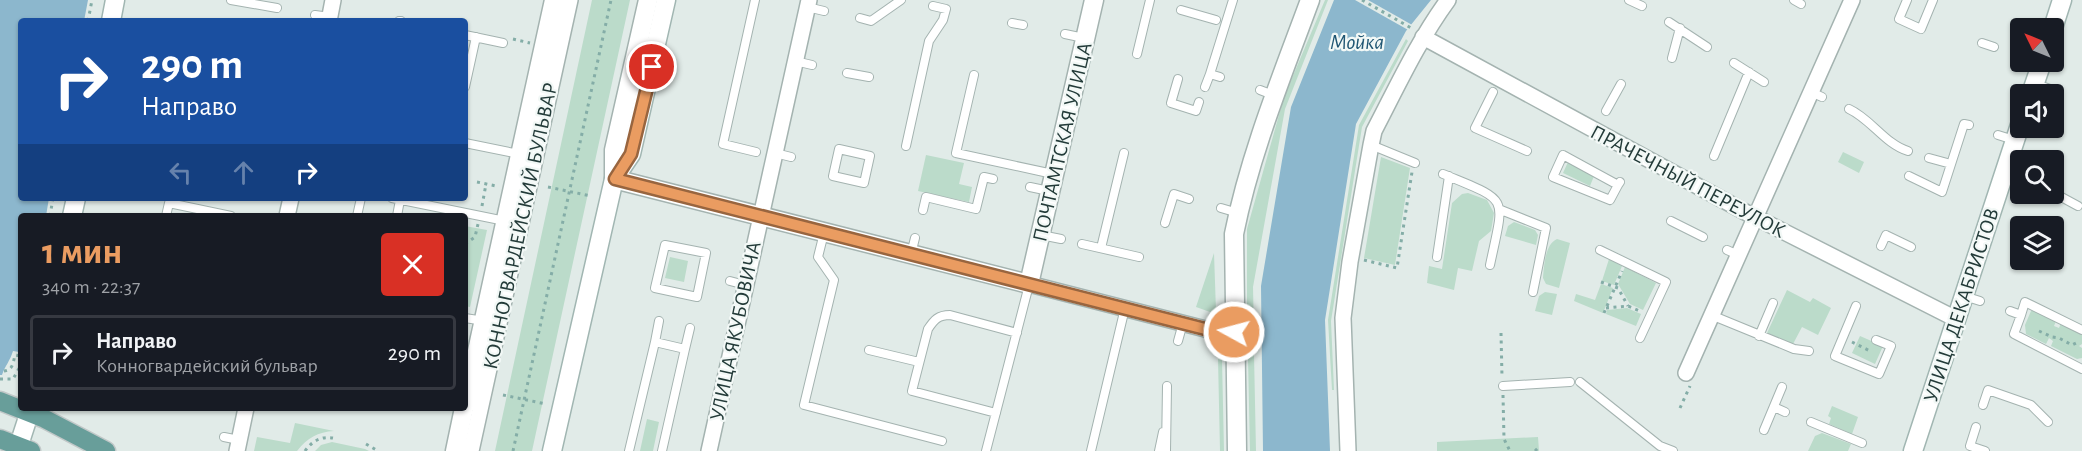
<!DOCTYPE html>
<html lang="ru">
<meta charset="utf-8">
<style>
:root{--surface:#171b24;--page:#242831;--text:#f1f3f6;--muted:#9ea1a6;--line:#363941;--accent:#ea9c61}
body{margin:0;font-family:"Alegreya Sans",sans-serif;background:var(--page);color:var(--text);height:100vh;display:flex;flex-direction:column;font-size:22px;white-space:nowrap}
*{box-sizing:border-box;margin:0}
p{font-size:20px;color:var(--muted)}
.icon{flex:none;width:33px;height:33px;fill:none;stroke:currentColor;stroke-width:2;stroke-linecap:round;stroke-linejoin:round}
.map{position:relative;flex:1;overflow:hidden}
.drawer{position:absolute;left:18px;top:213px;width:450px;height:198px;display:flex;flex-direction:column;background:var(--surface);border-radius:6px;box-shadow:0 2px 4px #0004}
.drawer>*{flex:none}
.guide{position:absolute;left:18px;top:18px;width:450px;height:183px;border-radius:6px;box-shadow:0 2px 4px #0004;background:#1a4fa0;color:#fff;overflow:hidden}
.needle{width:39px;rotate:313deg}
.tools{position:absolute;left:2010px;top:18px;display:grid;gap:12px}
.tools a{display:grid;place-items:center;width:54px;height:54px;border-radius:6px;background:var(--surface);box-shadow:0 2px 4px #0004;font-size:30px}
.pin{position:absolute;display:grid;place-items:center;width:51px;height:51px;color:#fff;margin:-26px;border:3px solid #fff;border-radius:50%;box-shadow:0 2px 6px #0007}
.me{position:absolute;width:66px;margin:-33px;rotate:277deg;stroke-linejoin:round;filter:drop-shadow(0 0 4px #0008)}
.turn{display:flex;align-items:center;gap:21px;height:126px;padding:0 24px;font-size:27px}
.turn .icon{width:78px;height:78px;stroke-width:2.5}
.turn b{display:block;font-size:42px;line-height:51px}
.lanes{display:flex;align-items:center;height:57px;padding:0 24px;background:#0003;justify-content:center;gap:30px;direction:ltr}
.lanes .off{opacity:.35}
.round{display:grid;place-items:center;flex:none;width:63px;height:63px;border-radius:6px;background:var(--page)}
.overview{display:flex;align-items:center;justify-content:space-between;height:102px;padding:0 24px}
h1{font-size:36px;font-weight:700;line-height:45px;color:var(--accent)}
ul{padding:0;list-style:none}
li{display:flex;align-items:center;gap:18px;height:75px;margin:0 12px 9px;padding:0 12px;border:3px solid var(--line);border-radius:6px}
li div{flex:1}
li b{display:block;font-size:22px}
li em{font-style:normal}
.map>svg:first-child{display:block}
.green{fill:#bbdbca}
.water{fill:#8cb7cd}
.pier{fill:#e1ebe8}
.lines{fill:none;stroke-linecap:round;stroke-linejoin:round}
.service-casing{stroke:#a4b3b0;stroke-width:10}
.minor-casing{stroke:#a4b3b0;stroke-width:18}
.tertiary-casing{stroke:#a4b3b0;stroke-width:21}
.secondary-casing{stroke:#a1b6b2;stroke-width:21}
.primary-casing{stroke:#c1c8c8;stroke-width:21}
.path{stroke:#84ada7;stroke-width:3;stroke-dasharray:3 4.5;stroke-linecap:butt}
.service{stroke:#fff;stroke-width:8}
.minor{stroke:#fff;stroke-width:15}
.tertiary{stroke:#fff;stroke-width:18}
.secondary{stroke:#fff;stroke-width:18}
.primary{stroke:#689e9a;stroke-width:18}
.route-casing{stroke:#98653f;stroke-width:15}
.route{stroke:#ea9c61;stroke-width:10}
.labels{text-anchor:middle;stroke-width:4.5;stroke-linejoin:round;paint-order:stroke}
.street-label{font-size:21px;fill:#233b39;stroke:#f2f8f6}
.water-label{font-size:22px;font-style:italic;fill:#205673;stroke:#f2f8f6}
</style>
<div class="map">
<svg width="2082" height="451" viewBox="0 0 2082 451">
<rect width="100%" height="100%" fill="#e1ebe8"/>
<!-- green -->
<path class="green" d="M592 0H630L532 451H495Z
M1325 0H1328L1285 109 1253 287 1254 334 1252 333 1247 329V229L1284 97Z
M1406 39 1408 41 1362 127 1331 321 1334 390H1332L1328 320 1359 125Z
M1843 152 1864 162 1859 173 1838 162Z
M926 155 964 163 959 184 972 187 969 202 918 191Z
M1381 157 1410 168 1395 265 1364 258Z
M1568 162 1594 176 1590 186 1563 173Z
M1468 193 1487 200 1494 213 1491 231 1479 241 1472 271 1458 268 1454 290 1427 283 1429 266 1442 269 1452 203 1462 194Z
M1514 222 1535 230 1538 235 1536 245 1505 236 1508 226Z
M465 226 487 230 470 307 465 306Z
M1557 239 1570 243 1559 288 1546 284 1543 278C1544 266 1545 244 1557 239Z
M1214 253 1216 311 1213 313 1196 307Z
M670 257 688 261 684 282 665 278Z
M1609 259 1622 266 1614 285 1602 281Z
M1625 267 1656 283 1643 310 1630 304 1618 284Z
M1601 284 1613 288 1603 313 1574 301 1576 294 1595 300Z
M1787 290 1810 302 1813 298 1831 308 1818 335 1802 327 1793 344 1767 333Z
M1545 292 1557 294 1552 315 1535 311 1539 296Z
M1627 308 1641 314 1636 326 1606 314 1607 310Z
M2031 311H2034L2056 321 2054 326 2059 328 2061 323 2082 333V344L2079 346 2082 348V358L2077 359 2051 346 2053 341 2049 338 2046 344 2026 334 2025 325Z
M1860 336 1883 346 1875 364 1852 353Z
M1250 354H1254L1256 451H1250L1248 358Z
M1218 359H1222L1224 451H1220Z
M1832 406 1858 417 1852 434 1829 424 1831 418 1828 416Z
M647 419 659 422 653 451H640Z
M295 423 334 431C318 432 307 438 297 451H254L257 437 290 443Z
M1822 433 1851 444 1848 451H1808L1815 436Z
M1538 437 1539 451H1437V442Z
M332 442 365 449 369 451H315L321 445Z"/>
<!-- water -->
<path class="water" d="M0 0H88L84 21H21V198H49L46 216H21V343L19 352 13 351C10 361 5 366 2 375H0Z
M1334 0H1431L1406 31 1356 124 1325 320 1330 451H1263L1261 286 1291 107Z"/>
<!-- pier -->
<path class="pier" d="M1355 0H1368L1414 26 1410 31Z"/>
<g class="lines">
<!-- service casing -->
<g class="service-casing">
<path id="service" d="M231 0 277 8
M755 0 723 144 756 152
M1629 0 1642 6
M1794 0 1801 4
M1907 0 1899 19 1921 29 1933 0
M807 7 824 11
M1181 10 1216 20
M315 15 330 17
M860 18 871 21 901 0
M399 21H401
M1669 22 1707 47
M1012 23 1023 25
M1065 34 1084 38
M465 35 503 43
M1982 43 1994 47
M1137 54 1150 0
M1672 58 1680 28
M795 61 812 65
M1734 63 1764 82
M847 73 869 77
M974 75 956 153 1053 174
M1220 77 1210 74 1233 0
M1178 79 1171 103 1196 111 1199 102
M2036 84 2050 89
M465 87 476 37
M1205 87 1210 74
M1260 90 1273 95
M1493 92 1475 128 1527 151
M1811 92 1822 97
M1849 109C1871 119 1885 144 1908 151
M1606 111 1621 84
M1998 135 2014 140
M465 143 519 154
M1371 145 1415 163
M906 146 929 41 943 20 946 9 933 6
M839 149 870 156 864 183 833 176Z
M775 153 791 157
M1714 156 1749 72
M1929 158 1951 164
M1443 174C1510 202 1505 194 1490 265
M1909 176 1942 192 1964 124 1969 125
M2004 177 2019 182
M1618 185 1610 200 1553 177 1563 155 1618 185 1620 182
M1030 187 1049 191
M2054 193 2078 206
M392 198 505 221
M1221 208 1238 213
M923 210 926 197 976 209 984 177 993 179
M1501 210 1546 228 1533 292
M166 216 169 203 231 216
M357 216 361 198
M397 216 400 200
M1671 221 1703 237
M1165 223 1174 194 1189 199
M824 233 818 257 834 280 804 405 942 441
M1041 235 1061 239
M1082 244 1139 257
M665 245 706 253 697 297 655 288Z
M1881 246 1886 235 1911 247
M1101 248 1124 153
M1600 250 1666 282 1640 338
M1727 250 1738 255
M911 254 915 238
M1437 257 1449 176
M730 281 745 285
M1964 296 1980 301
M1856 306 1835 356 1879 374 1891 346 1876 340
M2010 311 2021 315 2025 302 2082 330
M1711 315 1794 349 1809 351
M2021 315 2014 334 2082 369
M465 318 484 321
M1759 336 1773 303
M1178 341 1183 323
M655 342 659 321
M685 349 690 328
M869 350 919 362
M1580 382 1660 446 1673 451
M1503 386 1570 382
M1983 405 1988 390 2031 405 2048 422
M1774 407 1785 412
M996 413 912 391 928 329C934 320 938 315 950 315L1017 333
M1811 422 1862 443
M1976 427 1970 446 1985 451
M1764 430 1782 387
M224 437 239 440
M629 451 655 342 685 349 662 451
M986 451 1029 285
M1091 451 1125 308
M1159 451 1163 432
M1166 451 1167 386"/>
</g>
<!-- minor casing -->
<g class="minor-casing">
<path id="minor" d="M329 21 333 0
M1423 37 1747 213 1956 319
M287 216 291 198
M1029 284 1217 332H1235
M1686 373 1852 0
M237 451 246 408
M471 451 570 0
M709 451 809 0
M1348 451 1343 318 1350 262 1371 145 1374 131C1397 87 1418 41 1448 0"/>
</g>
<!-- tertiary casing -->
<g class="tertiary-casing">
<path id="tertiary" d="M648 0 614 150V179L1029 284 1094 0
M465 406 554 0
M455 451 464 408
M1237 451 1234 234C1250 154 1282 76 1310 0"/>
</g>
<!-- secondary casing -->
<g class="secondary-casing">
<path id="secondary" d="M111 21 115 0
M2053 28 2062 0
M2031 94 2042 62
M72 216 76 198
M17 451 31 408
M552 451 614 179 631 154 666 0
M1913 451 2020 125"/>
</g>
<!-- primary casing -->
<g class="primary-casing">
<path id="primary" d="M0 401 45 419 106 451
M0 439 31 451"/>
</g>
<!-- path -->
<path class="path" d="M1362 0 1413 29
M88 21 92 0
M513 39 530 43
M477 182 496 186
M548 187 591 196
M482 206 486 184
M50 216 53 198
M465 244 475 237 478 224
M1364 260 1397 268 1412 172
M1601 282 1618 288 1628 306
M1606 308 1628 306 1642 312
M1604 313 1622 271
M2039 331 2052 337 2059 338 2072 345 2076 343
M1501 333 1502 377
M1257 341V350
M1852 342 1870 351
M4 371C13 370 13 363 15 355L21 356
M0 379H13L21 365
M503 395 546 404
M1503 395 1504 439 1510 451
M1680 408 1690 386
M366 444 378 451
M305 451C312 441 321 436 333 438
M513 451 611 0
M1535 451 1539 447"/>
<!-- service -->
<use href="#service" class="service"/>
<!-- minor -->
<use href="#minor" class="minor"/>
<!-- tertiary -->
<use href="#tertiary" class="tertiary"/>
<!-- secondary -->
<use href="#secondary" class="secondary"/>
<!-- primary -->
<use href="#primary" class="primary"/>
</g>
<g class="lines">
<!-- route casing -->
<g class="route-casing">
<path id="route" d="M652 67 631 154 615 179 1217 332H1234"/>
</g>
<!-- route -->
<use href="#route" class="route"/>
</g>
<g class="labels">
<!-- street labels -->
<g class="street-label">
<text transform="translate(1062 142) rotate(-77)" y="7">ПОЧТАМТСКАЯ УЛИЦА</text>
<text transform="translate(1688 181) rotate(28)" y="7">ПРАЧЕЧНЫЙ ПЕРЕУЛОК</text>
<text transform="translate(520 226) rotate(-78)" y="7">КОННОГВАРДЕЙСКИЙ БУЛЬВАР</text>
<text transform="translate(1961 305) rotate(-72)" y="7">УЛИЦА ДЕКАБРИСТОВ</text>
<text transform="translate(735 331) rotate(-78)" y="7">УЛИЦА ЯКУБОВИЧА</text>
</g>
<!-- water labels -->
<g class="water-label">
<text x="1357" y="49">Мойка</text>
</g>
</g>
</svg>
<div class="tools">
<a><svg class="needle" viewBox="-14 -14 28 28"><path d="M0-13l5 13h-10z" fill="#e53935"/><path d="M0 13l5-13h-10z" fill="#9ea1a6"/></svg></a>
<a><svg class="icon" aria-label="sound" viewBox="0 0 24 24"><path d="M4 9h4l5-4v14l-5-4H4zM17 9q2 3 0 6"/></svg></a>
<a><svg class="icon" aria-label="search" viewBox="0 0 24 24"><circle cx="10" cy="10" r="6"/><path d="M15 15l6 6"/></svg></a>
<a><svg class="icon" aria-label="layers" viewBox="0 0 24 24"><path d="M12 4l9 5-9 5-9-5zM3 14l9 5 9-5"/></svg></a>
</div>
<div class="pin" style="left:652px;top:67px;background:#d93025"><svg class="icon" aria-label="arrive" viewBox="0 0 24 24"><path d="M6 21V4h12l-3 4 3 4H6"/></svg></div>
<svg class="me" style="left:1234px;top:332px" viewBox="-20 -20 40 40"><circle r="17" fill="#ea9c61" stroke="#fff" stroke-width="3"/><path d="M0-11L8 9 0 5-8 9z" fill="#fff"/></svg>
<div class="guide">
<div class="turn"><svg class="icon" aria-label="right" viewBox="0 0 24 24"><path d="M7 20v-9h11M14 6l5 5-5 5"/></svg><div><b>290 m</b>Направо</div></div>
<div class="lanes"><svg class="icon off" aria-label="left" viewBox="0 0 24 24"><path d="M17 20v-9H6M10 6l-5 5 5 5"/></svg><svg class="icon off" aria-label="ahead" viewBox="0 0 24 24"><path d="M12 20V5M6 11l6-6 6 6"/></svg><svg class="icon" aria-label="right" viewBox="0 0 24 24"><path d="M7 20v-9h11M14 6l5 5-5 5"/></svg></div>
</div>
<section class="drawer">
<div class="overview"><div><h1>1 мин</h1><p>340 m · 22:37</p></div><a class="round" style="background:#d93025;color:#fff"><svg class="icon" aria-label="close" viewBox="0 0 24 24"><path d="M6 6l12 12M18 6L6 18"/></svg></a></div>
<ul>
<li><svg class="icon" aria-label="right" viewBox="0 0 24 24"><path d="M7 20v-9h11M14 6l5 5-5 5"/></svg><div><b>Направо</b><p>Конногвардейский бульвар</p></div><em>290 m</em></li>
</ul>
</section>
</div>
